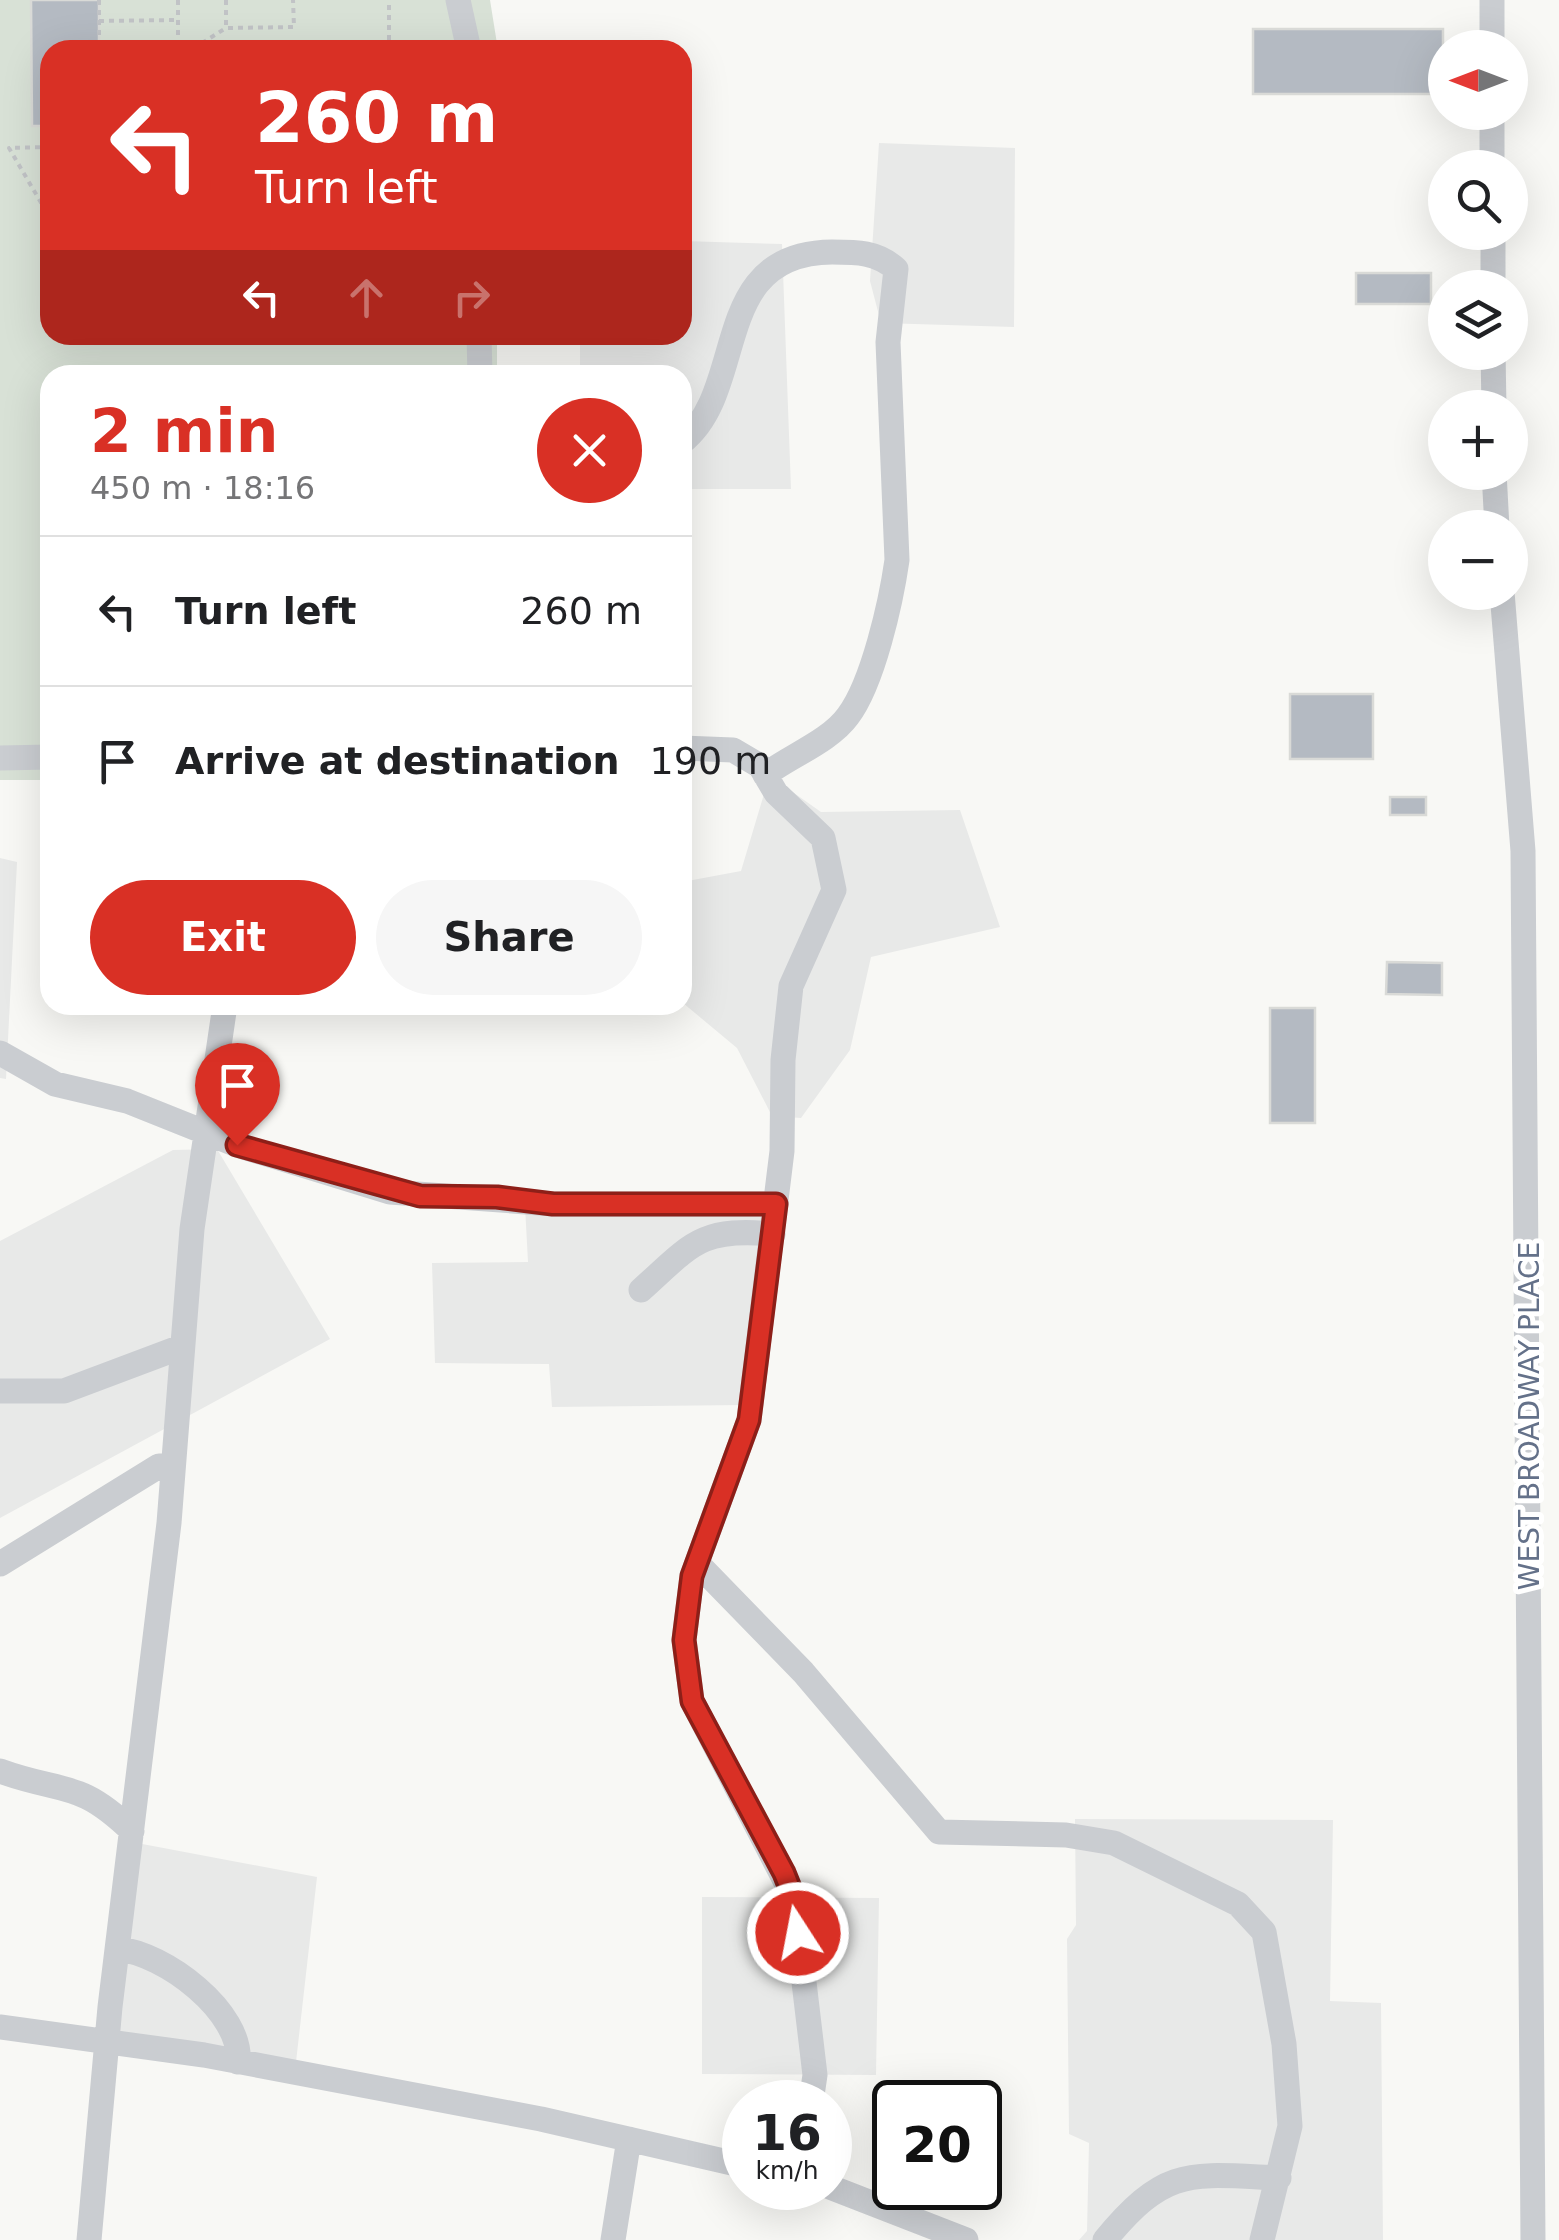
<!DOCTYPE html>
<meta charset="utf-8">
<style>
:root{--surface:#fff;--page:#f6f6f6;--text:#202124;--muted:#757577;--line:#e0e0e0;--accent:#d93025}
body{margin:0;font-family:"DejaVu Sans",sans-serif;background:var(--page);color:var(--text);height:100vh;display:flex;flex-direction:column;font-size:38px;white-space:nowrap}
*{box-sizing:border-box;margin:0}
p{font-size:32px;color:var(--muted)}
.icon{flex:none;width:55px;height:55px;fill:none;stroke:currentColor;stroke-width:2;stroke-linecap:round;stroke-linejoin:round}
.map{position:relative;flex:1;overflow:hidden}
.drawer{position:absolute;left:40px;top:365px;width:652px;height:650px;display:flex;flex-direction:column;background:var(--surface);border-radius:30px;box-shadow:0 10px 40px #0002}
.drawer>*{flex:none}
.hud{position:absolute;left:40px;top:40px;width:652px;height:305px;border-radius:30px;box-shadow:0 10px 40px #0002;background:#d93025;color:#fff;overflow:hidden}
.needle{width:65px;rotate:270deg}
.buttons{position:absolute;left:1428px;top:30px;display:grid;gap:20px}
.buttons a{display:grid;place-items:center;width:100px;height:100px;border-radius:50%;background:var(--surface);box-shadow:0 10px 40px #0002;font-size:50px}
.speed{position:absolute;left:722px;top:2080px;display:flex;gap:20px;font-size:50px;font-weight:700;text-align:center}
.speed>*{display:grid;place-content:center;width:130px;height:130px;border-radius:50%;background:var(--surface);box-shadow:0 10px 40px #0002;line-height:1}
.speed small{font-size:25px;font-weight:400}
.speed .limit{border:5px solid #111;border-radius:15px;background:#fff;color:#111}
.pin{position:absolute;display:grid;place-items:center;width:85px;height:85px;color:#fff;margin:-102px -42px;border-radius:50% 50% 50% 0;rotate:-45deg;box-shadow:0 0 10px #0007}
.pin .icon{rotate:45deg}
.me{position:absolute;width:110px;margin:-55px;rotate:349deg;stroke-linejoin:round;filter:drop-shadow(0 0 8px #0008)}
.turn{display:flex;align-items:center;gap:35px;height:210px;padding:0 50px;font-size:45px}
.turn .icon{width:130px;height:130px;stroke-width:2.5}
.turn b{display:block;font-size:70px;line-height:85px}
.lanes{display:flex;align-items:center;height:95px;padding:0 50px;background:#0003;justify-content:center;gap:50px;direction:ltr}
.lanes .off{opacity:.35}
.round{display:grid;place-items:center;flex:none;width:105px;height:105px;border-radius:52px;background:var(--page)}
.overview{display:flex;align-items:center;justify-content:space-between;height:170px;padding:0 50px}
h1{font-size:60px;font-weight:800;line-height:75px;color:var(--accent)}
.cta{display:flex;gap:20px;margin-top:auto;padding:20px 50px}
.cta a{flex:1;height:115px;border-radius:60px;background:var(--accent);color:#fff;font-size:40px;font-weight:800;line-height:115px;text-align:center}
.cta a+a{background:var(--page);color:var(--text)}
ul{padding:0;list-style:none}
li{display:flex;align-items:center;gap:30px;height:150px;padding:0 50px;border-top:2px solid var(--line)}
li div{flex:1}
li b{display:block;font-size:38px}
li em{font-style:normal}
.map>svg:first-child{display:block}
.built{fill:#e8e9e8}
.green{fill:#d8e1d6}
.building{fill:#b4bac2;stroke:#d9dad7;stroke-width:2.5}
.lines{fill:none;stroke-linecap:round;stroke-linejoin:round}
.path{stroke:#c1c3c6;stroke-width:4;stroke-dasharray:5 5;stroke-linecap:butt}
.minor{stroke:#cacdd1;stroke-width:25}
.route-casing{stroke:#8d1f18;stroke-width:25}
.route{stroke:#d93025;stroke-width:18}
.labels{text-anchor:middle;stroke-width:10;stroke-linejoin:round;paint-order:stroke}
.street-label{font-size:28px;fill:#647189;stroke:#fff}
</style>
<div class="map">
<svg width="1559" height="2240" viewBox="0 0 1559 2240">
<rect width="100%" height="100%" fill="#f8f8f5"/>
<!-- built -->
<path class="built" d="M879 143 1015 148 1014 327 881 323 870 281Z
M683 241 782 244 791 489H683L682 375H580V335H682Z
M787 788 821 812 960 810 1000 927 871 957 850 1050 801 1118 772 1116 737 1048 683 1003 682 882 741 871 764 794Z
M0 858 17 862 6 1079 0 1078Z
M217 1149 330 1339 0 1518V1241L173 1150Z
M525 1206 769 1211 744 1405 552 1407 549 1364 435 1363 432 1263 528 1262Z
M1075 1819 1333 1820 1330 2001 1381 2003 1383 2240H1079L1087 2231 1089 2143 1069 2134 1067 1939 1076 1925Z
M137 1843 317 1877 296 2062 112 2036Z
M702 1897 879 1898 876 2075 702 2074Z"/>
<!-- green -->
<path class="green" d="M0 0H490L498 50H50V335H497V375H50V780H0Z"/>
<!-- building -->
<path class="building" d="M31 0H99V50H50V126H32Z
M1253 29H1443V94H1253Z
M1356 273H1431V304H1356Z
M1290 694H1373V759H1290Z
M1390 797H1426V815H1390Z
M1387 962 1442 963V995L1386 994Z
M1270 1008H1315V1123H1270Z"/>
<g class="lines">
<!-- path -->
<path class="path" d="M99 0V50
M178 0V43
M226 0V28L294 27 293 0
M99 21 178 20
M202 43 226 28
M115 50V44L202 43V50
M389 50V0
M50 147 9 148 50 218"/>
<!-- minor -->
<path class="minor" d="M458 0 469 50
M1492 0V48
M1492 112V168
M1493 232V288
M479 335 480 375
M1493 352 1494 408
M682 442C749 389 708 253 832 252 857 252 877 252 896 269L888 342 897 560C891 602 873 683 848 716 830 741 790 756 765 775
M1494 472 1497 528
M1502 592 1523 851 1533 2240
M682 748 733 750 760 766 776 793 823 838 834 890 791 986 783 1060 782 1151 749 1420 692 1576 684 1640 692 1701 794 1898 815 2075 811 2102
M0 758 50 757
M0 1053 55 1084 127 1101 237 1145 390 1192 553 1204H776
M641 1290C691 1245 700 1227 773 1234
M0 1391H64L181 1347
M697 1563 803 1672 939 1832 1066 1835 1114 1843 1238 1904 1264 1932 1284 2044 1290 2126 1262 2240
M0 1564 159 1466H173
M0 1771C63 1794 78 1779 132 1831
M118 1949C164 1953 243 2012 238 2062
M0 2027 204 2055 541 2119 745 2166
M830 2187 966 2240
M89 2240 110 2007 169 1523 192 1229 225 1005
M613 2240 629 2139
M1105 2240C1166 2166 1189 2174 1279 2178"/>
</g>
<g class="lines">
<!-- route casing -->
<g class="route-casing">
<path id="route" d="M237 1145 420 1196 497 1197 553 1204H776L749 1420 692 1576 684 1640 692 1701 784 1873 794 1898 798 1933"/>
</g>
<!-- route -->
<use href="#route" class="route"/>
</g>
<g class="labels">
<!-- street labels -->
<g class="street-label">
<text transform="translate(1529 1416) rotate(-90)" y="10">WEST BROADWAY PLACE</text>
</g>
</g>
</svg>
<div class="buttons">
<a><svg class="needle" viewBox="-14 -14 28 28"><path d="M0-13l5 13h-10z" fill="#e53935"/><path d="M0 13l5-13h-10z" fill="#757577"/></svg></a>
<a><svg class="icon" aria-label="search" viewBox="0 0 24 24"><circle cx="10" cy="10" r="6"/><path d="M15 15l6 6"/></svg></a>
<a><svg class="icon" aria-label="layers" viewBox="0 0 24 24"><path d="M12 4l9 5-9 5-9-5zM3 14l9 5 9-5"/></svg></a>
<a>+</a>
<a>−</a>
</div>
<div class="speed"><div>16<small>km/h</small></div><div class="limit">20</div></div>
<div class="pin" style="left:237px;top:1145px;background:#d93025"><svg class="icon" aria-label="arrive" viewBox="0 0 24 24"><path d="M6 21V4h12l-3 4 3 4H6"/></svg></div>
<svg class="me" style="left:798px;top:1933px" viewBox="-20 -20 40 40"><circle r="17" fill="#d93025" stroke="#fff" stroke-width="3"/><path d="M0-11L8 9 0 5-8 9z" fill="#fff"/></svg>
<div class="hud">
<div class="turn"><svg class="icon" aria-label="left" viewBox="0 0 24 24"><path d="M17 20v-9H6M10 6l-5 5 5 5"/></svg><div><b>260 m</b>Turn left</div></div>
<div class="lanes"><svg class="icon" aria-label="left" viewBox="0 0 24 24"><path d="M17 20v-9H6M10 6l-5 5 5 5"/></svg><svg class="icon off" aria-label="ahead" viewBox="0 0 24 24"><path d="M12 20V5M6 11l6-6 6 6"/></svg><svg class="icon off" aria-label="right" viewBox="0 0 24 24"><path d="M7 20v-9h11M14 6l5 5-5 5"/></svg></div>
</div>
<section class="drawer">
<div class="overview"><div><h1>2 min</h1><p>450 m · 18:16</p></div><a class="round" style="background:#d93025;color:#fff"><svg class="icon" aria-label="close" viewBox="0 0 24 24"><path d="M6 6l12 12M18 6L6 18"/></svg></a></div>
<ul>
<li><svg class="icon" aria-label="left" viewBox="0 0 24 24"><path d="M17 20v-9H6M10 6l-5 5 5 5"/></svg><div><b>Turn left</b></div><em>260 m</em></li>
<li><svg class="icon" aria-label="arrive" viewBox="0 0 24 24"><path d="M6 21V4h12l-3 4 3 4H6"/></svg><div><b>Arrive at destination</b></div><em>190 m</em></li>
</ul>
<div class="cta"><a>Exit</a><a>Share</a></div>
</section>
</div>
